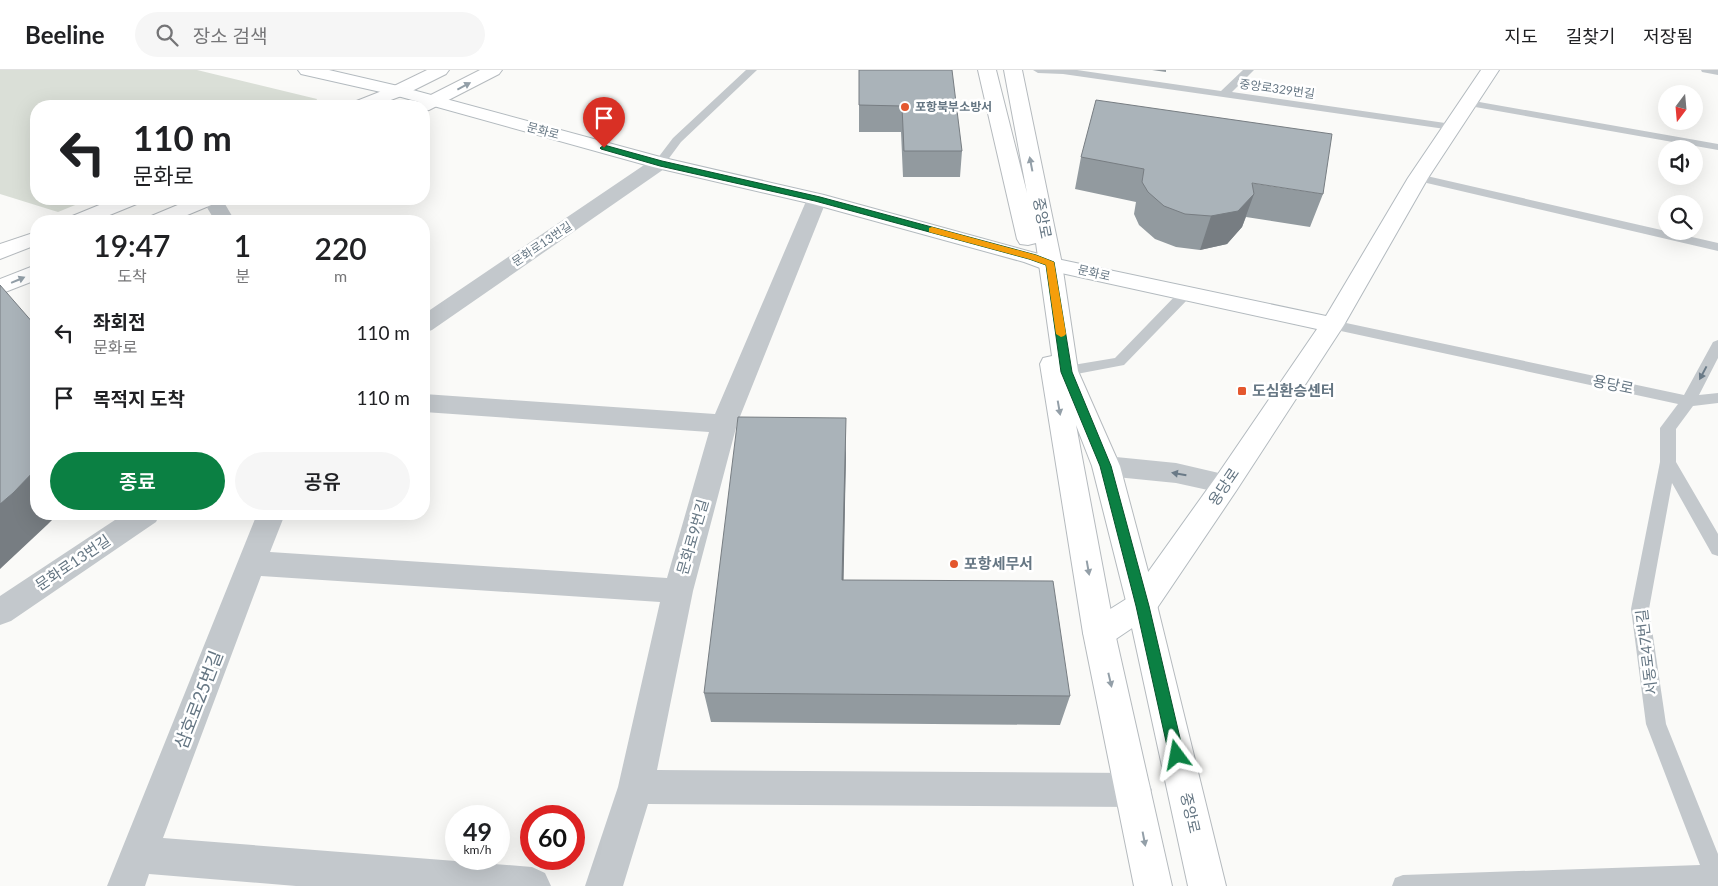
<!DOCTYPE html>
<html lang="ko">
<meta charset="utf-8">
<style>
:root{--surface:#fff;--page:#f6f6f6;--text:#202124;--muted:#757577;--line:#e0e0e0;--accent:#0b8043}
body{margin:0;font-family:Lato,"Noto Sans KR",sans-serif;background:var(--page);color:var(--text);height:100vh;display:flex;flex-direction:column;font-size:19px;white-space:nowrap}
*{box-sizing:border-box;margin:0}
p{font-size:16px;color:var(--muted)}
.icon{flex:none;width:28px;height:28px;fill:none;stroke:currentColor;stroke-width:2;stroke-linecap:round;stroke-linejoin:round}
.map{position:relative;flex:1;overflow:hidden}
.side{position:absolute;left:30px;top:145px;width:400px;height:305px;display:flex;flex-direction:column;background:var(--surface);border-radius:20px;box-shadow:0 5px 20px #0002}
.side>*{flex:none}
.guide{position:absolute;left:30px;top:30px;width:400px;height:105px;border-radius:20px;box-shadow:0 5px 20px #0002;background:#fff;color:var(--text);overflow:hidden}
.needle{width:32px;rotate:196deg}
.controls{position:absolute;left:1658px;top:15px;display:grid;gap:10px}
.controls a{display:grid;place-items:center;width:45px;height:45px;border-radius:50%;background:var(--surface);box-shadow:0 5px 20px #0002;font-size:25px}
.speed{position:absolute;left:445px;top:735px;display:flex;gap:10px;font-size:25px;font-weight:700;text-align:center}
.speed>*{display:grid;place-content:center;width:65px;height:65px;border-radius:50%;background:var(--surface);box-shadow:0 5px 20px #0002;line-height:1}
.speed small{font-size:12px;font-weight:400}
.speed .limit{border:8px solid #d22;background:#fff;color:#111}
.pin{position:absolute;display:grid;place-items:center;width:42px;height:42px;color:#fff;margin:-51px -21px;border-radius:50% 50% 50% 0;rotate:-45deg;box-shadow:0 0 5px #0007}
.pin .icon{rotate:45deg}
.me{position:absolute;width:55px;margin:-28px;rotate:347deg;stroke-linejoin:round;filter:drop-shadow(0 0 4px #0008)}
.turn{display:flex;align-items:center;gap:18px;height:105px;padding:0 20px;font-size:22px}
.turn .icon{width:65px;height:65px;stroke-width:2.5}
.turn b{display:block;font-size:35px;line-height:42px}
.eta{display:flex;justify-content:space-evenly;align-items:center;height:85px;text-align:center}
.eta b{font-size:30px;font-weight:600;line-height:35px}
.cta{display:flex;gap:10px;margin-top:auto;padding:10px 20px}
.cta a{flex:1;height:58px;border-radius:30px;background:var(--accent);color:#fff;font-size:20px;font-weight:600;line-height:58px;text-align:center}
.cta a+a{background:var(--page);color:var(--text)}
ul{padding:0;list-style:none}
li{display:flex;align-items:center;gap:15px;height:65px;padding:0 20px}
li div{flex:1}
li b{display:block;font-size:19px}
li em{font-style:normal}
header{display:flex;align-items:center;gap:30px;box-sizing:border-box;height:70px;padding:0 25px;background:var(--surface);border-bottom:1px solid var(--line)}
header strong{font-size:24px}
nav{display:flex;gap:28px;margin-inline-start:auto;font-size:18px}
.search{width:350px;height:45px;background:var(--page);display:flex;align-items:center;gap:12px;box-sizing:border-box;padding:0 18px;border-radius:28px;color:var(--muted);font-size:19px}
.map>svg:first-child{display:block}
.green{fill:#dadfd7}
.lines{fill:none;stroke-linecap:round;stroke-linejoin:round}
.secondary-casing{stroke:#b3babf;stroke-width:2}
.primary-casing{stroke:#b5babe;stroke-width:2}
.lane{fill:#c3c8cc;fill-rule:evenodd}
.street{fill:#c3c8cc;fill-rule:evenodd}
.secondary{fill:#fff;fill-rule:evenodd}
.primary{fill:#fff;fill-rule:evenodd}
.wall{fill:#929a9f}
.shaded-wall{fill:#777d82}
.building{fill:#aab3b9;stroke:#777d82}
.oneway{fill:#939fa8}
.oneway2{fill:#6a7a87}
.route{fill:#0b8043;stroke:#07532c}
.slow{fill:#f59e0b}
.poi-dot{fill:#e4572e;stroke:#fff;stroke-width:2}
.labels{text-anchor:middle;stroke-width:5;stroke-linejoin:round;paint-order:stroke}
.far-street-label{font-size:12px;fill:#657683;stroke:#fff}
.far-poi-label{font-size:12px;font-weight:bold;fill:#657683;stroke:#fff;text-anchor:start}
.street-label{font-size:15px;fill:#657683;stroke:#fff}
.poi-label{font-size:15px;font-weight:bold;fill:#657683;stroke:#fff;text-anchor:start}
.near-street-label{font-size:18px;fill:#657683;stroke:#fff}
</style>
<header>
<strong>Beeline</strong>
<div class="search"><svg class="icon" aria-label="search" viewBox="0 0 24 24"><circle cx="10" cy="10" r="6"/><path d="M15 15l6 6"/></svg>장소 검색</div>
<nav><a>지도</a><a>길찾기</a><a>저장됨</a></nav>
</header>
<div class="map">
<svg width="1718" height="816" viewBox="0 0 1718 816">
<rect width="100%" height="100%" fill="#fafaf8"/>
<!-- green -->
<path class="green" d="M0 0H197L317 29 314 36H36V129H90L58 142 0 124Z"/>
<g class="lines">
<!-- secondary casing -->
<g class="secondary-casing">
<path id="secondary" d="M298 0H329L398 16 664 88 824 125 1057 189 1326 246 1408 108 1481 0H1499L1428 108 1344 255 1236 421 1153 544 1110 573 1099 577 1088 573 1083 563 1088 553 1131 526 1216 407 1317 259 1043 199 1024 192 813 134 653 97 394 25 301 4Z"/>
</g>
<!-- primary casing -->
<g class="primary-casing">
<path id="primary" d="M427 0H449L446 4 404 25 375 36H351L354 32 392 17Z
M480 0H502L499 4 429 40 424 41V36H414L417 32Z
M978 0H996L1027 123 1004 0H1022L1062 194 1078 301 1120 396 1157 535 1226 816H1188L1127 535 1092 396 1076 355 1115 563 1172 816H1134L1083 563 1040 294 1043 288 1052 286 1036 173 1028 175 1020 174 1017 169Z
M114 129H142L139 133 95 151H67L70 147Z
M192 129H219L216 133 173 151H146L149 147Z
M36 162V175L0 189V174Z
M36 195V210L0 224V209Z"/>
</g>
<!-- lane -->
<path class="lane" d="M746 0H757L681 72 664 95H656L654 93 673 68Z
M1033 0H1077L1221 21 1243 0H1254L1232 22 1452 54 1457 57 1452 60 1063 4 1038 3Z
M1701 0H1718V5L1702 2Z
M1468 30 1718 74V80L1464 35 1463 33 1464 31Z
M1418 104 1718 173V181L1414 110 1412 108 1414 106Z
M1185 220 1192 224 1190 227 1124 295 1066 306 1061 305 1059 301 1061 297 1115 288 1180 221Z
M1332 250 1684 325 1713 272 1718 270V288L1699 325 1718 323V333L1693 336 1676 359V392L1718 464V486L1712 484 1672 413 1649 539 1666 654 1718 784V816H1392L1395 808 1403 805 1700 795 1646 654 1631 539 1660 392V358L1678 334 1327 258 1325 255 1327 252Z"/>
<!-- street -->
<path class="street" d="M660 87 667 89 670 93 667 97 432 260 424 263V244L653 89Z
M817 123 824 125 827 129 737 354 693 521 657 700 1134 703 1147 708 1152 720 1147 732 1134 737 648 734 623 816H585L618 717 660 532 261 506 163 768 532 797 545 803 551 816H296L149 804 145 816H107L257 444H285L270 482 667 508 709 362 424 342V324L715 344 807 129 810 125Z
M202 129H222L235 151H215Z
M1106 386 1176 393 1236 407 1240 414 1236 421 1226 424 1176 413 1106 406 1096 403 1092 396 1096 389Z
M124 444H160L156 452 11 551 0 555V526Z"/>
<!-- secondary -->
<use href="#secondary" class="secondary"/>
<!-- primary -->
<use href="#primary" class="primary"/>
</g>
<!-- wall -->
<path class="wall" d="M859 0 962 81 960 107H903L901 62H859Z
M1152 0H1166V2Z
M1081 87 1323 124 1310 157 1246 147 1242 157 1227 174 1200 180 1176 177 1155 169 1139 155 1134 144 1136 132 1075 119Z
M846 381 843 510 1070 626 1060 655 711 652 704 623Z"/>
<!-- shaded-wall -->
<path class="shaded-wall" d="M1254 124 1242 157 1227 174 1200 180 1211 146Z
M846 348V381L843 542 842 510Z
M36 399V444H58L47 455 0 499V434Z"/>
<!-- building -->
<path class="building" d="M859 0H952L962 81H904L902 36 859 35Z
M1096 30 1332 64 1323 124 1252 113 1254 124 1238 141 1211 146 1185 144 1164 136 1148 122 1142 112 1144 99 1081 87Z
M0 215 34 254H36V399L13 423 0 434Z
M738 347 846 348 842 510 1053 511 1070 626 704 623Z"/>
<!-- one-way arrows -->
<defs><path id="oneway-solid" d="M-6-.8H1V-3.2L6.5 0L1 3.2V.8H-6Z" transform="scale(1.25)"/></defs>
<g class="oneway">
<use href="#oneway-solid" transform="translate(464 16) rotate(-28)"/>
<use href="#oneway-solid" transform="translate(1031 94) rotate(-101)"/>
<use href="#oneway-solid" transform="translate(18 210) rotate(-23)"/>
<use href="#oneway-solid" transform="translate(1059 338) rotate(80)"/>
<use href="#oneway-solid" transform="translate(1088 498) rotate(80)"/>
<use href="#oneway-solid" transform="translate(1110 610) rotate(77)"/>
<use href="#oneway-solid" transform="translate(1144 769) rotate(79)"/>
</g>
<g class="oneway2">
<use href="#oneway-solid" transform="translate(1703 303) rotate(118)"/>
<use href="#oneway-solid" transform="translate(1179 404) rotate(-170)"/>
</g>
<!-- route -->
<path class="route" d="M604 75 662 91 820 127 1036 185 1054 192 1072 302 1111 396 1149 536 1184 685 1182 690 1177 692 1172 690 1169 685 1136 536 1100 396 1061 302 1046 195 1029 189 815 131 660 96 601 79 600 78Z"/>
<!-- slow -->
<path class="slow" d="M932 157 1036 185 1054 192 1066 264 1064 266 1061 267 1056 264 1046 195 1029 189 929 162V158Z"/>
<!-- markers -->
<g class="poi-dot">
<circle cx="905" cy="37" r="5"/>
<rect x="1237" y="316" width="10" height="10" rx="2.5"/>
<circle cx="954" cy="494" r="5"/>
</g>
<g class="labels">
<!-- far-street labels -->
<g class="far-street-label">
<text transform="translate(1277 19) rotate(8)" y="4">중앙로329번길</text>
<text transform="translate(543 61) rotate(15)" y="4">문화로</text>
<text transform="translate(542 174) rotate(-34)" y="4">문화로13번길</text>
<text transform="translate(1094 203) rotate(13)" y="4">문화로</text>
</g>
<!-- far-poi labels -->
<g class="far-poi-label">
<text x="915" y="41">포항북부소방서</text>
</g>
<!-- street labels -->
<g class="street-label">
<text transform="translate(1042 148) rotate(79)" y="5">중앙로</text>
<text transform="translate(1613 315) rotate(12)" y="5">용당로</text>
<text transform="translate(1224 417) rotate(-56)" y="5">용당로</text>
<text transform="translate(693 467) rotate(-74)" y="5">문화로9번길</text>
<text transform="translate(73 493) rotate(-34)" y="5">문화로13번길</text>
<text transform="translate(1647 582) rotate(-97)" y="5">서동로47번길</text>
<text transform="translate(1190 743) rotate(77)" y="5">중앙로</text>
</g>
<!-- poi labels -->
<g class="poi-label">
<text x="1252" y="326">도심환승센터</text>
<text x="964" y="499">포항세무서</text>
</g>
<!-- near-street labels -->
<g class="near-street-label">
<text transform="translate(199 630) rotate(-69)" y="6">삼호로25번길</text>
</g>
</g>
</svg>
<div class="controls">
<a><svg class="needle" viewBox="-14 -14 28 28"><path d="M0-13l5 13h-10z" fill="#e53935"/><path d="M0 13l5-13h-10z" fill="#757577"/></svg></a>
<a><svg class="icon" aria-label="sound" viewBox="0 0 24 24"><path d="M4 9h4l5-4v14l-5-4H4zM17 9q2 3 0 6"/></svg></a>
<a><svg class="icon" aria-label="search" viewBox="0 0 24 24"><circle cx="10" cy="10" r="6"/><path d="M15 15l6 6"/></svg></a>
</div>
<div class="speed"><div>49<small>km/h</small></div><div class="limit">60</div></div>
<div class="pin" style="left:604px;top:78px;background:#d93025"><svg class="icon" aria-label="arrive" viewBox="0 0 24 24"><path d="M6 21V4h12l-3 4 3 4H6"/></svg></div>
<svg class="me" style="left:1177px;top:685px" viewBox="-20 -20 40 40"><path d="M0-17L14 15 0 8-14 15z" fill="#0b8043" stroke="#fff" stroke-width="4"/></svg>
<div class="guide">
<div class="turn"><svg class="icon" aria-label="left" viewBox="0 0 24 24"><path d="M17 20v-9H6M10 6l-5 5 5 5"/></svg><div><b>110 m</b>문화로</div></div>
</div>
<section class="side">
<div class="eta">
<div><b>19:47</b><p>도착</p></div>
<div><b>1</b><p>분</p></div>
<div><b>220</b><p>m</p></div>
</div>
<ul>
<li><svg class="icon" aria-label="left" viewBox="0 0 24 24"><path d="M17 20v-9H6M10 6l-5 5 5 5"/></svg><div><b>좌회전</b><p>문화로</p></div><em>110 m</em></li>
<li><svg class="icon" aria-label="arrive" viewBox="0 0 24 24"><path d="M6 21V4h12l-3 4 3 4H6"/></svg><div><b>목적지 도착</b></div><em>110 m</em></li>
</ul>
<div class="cta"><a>종료</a><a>공유</a></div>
</section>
</div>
